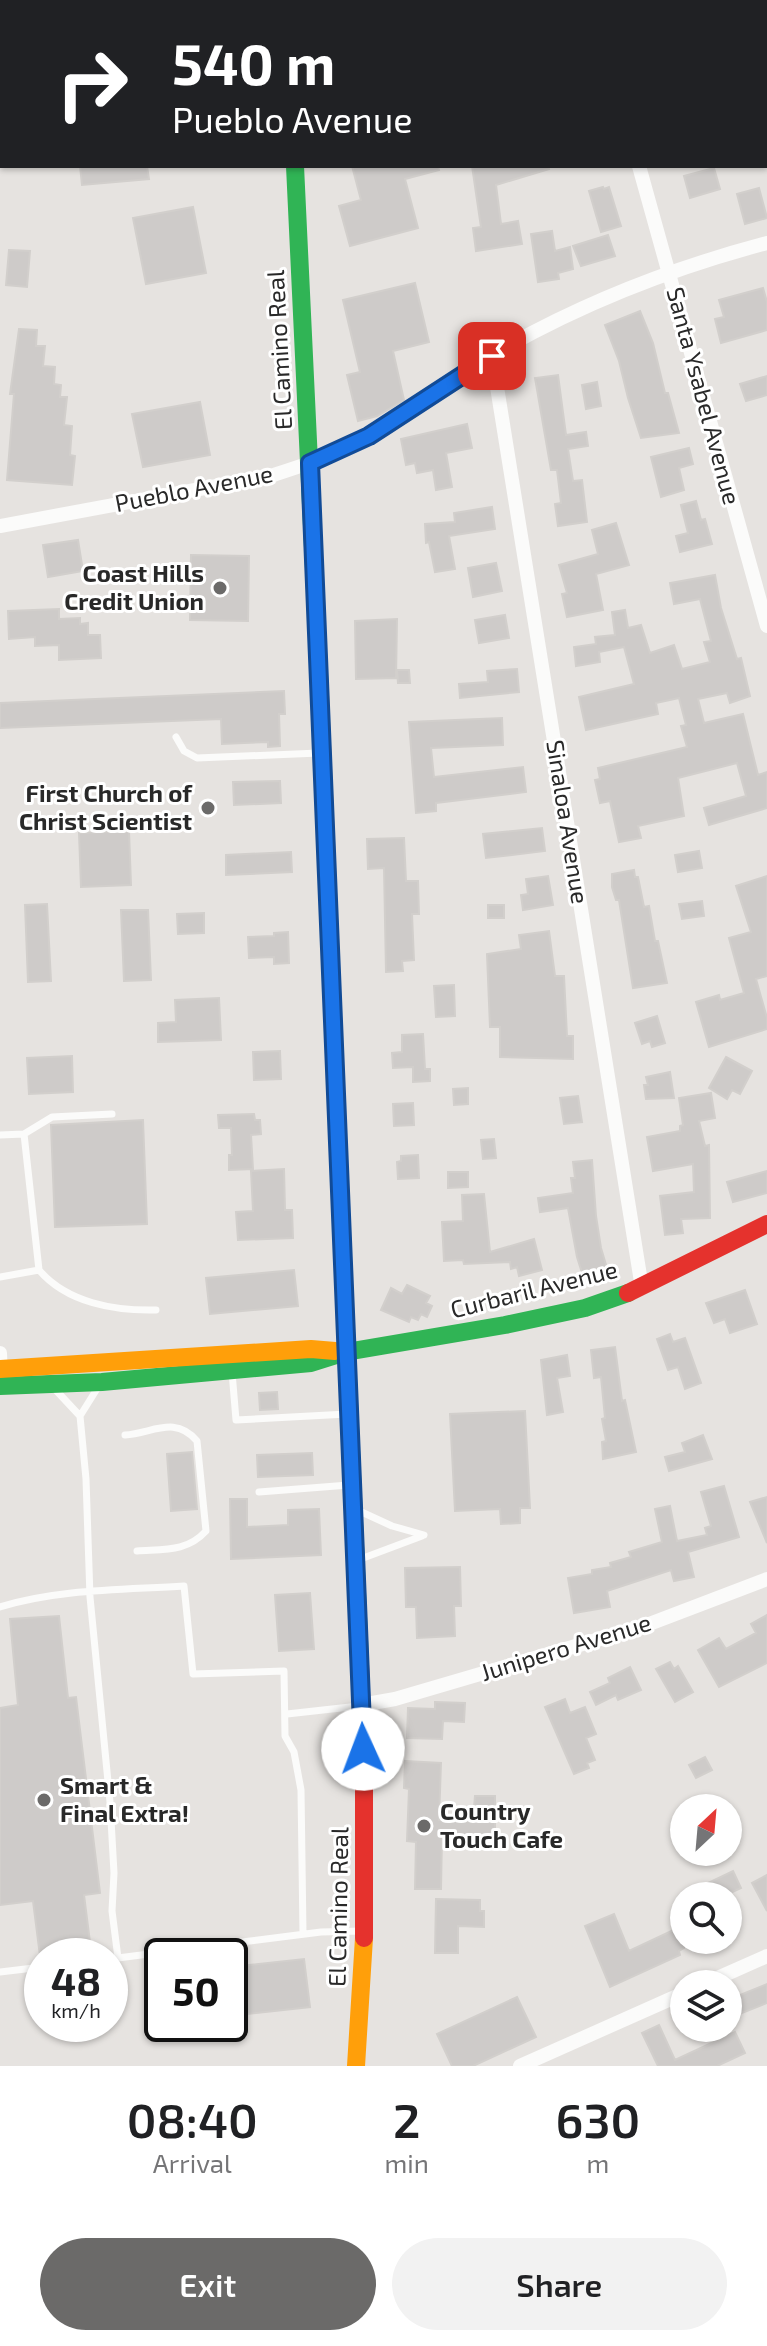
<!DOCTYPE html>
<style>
:root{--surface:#fff;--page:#f2f2f2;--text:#202124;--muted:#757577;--accent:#6b6a69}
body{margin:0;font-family:"Exo 2",sans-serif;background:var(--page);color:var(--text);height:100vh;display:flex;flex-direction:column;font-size:30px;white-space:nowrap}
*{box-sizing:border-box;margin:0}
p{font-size:26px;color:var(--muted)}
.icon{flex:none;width:44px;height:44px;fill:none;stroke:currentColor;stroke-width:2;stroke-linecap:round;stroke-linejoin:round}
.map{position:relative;height:2066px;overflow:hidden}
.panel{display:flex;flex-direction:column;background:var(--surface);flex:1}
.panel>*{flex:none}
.top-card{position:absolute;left:0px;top:0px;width:768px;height:168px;box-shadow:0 2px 6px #0004;background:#202124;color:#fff;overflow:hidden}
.needle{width:52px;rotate:26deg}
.fabs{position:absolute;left:670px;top:1794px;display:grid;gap:16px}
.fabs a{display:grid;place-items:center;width:72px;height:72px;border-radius:50%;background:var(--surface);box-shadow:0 2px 6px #0004;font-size:40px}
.speed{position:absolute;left:24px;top:1938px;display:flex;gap:16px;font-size:40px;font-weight:700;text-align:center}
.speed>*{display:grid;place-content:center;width:104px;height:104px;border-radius:50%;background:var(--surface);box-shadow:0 2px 6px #0004;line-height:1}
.speed small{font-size:20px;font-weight:400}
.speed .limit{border:4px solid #111;border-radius:12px;background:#fff;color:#111}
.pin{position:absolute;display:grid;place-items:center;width:68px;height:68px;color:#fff;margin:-34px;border-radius:16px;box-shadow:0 4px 12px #0006}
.me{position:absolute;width:88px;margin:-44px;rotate:358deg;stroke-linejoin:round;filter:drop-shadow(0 0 6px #0008)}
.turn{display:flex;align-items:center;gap:28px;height:168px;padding:0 40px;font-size:36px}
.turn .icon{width:104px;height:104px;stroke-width:2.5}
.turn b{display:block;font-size:56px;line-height:68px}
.eta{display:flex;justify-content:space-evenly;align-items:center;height:136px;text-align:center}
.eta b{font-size:48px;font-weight:600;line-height:56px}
.button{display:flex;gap:16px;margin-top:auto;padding:16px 40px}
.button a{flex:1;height:92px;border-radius:48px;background:var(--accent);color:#fff;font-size:32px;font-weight:600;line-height:92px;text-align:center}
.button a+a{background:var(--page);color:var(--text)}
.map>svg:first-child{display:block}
.building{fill:#cecbc9;stroke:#d2cfcc;stroke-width:2}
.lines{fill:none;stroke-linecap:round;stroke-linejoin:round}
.lane{stroke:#fbfbfa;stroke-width:7}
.street{stroke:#fbfbfa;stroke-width:14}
.fast{stroke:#30b455;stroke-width:18}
.slow{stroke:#ff9f0a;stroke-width:18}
.jam{stroke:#e5322d;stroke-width:18}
.route-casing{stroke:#114b97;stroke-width:20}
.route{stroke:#1a73e8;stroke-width:14}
.poi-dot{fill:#6b6a69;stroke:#fff;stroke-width:3}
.labels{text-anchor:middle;stroke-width:6;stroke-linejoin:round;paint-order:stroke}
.street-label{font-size:24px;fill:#292929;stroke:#fff}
.poi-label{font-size:24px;font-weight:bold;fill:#292929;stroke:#fff;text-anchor:end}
</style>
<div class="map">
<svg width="767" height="2066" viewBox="0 0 767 2066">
<rect width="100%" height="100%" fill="#e6e3e0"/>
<!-- building -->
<path class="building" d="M80 166H147L149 179 82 185Z
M352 166H438L439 170 405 179 418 228 350 246 339 206 361 200Z
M472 166H548L549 169 496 185 501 224 518 221 522 244 476 251 473 228 481 227Z
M714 168 720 189 690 198 684 176Z
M603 187 604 189 609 187 621 226 601 232 589 191Z
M759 188 767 218 745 224 737 194Z
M193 207 206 273 146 284 133 218Z
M552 231 555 251 570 247 573 269 558 273 559 279 538 282 531 234Z
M608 235 615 256 581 266 573 246Z
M9 250 30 251 27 287 6 285Z
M415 283 429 342 393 351 404 400 377 416 358 421 347 375 360 372 343 300Z
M763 288 767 302V330L721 343 715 319 724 317 719 300Z
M640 311 653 343 665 393H668L679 433 641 438 628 398 619 361 605 325Z
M19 329 37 330 36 346H45L43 366 55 367 54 384 61 385 60 397H67L64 425 72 426 70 455 75 456 72 485 7 480 14 394H10Z
M558 375 566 435 586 432 588 446 568 449 573 481 582 480 587 522 558 526 555 504 561 503 557 470H551L535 378Z
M767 376V395L746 401 740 384Z
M597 382 601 406 586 409 582 385Z
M200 402 210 455 143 467 132 414Z
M467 424 472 448 446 453 452 487 436 490 433 470 417 473 415 463 406 465 401 439Z
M689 448 693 464 679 468 684 490 661 497 651 457Z
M696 501 701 520 705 519 712 544 680 552 676 536 688 533 681 505Z
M492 507 495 529 449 536 455 569 435 572 429 542 426 543 425 524 455 522 454 513Z
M616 523 629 565 596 574 603 610 567 617 562 594 567 593 559 565 598 554 592 530Z
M78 540 83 571 48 577 43 545Z
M191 555 249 556 248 621 190 620Z
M496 563 502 591 473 597 468 568Z
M715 575 721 608 737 659 741 658 750 696 730 703 727 693 698 699 704 723 743 714 758 775 767 772V808L709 825 704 808 746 796 737 763 678 778 684 816 638 826 641 838 619 842 610 801 600 803 595 780 600 779 598 768 687 747 681 726 686 725 679 698 656 703 658 714 586 730 579 697 634 684 624 647 599 652 600 662 576 666 574 647 596 644 595 637 615 635 612 612 625 610 628 628 641 625 650 653 674 645 682 669 710 662 704 642 711 641 700 599 674 604 670 583Z
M59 609V619L80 618V624L88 623V635H100L101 658 59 660V645L35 646V637L9 639 8 611Z
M505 615 509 638 479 643 475 620Z
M397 619 396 678 356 679 355 621Z
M517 669 519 692 460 698 459 684 488 682 487 671Z
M397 670H409L410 683H398Z
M284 691 285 714H279L280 746 268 747V742L222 744 221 719 0 728V703Z
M502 718 503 745 431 748 434 777 523 767 526 792 436 803V811L416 813 409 722Z
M280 781 281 803 234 805 233 782Z
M542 828 545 851 486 858 483 834Z
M129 831 131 885 81 887 79 833Z
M404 838 406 881H418L419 914H412L414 960 402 961 403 971 386 972 384 868 368 869 367 839Z
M699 851 702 868 678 872 675 855Z
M291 852 292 872 226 875V855Z
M634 870 635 877H638L644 907 649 906 655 941H658L667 983 633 988 619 900H616L612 887V874Z
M548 876 553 905 523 910 521 895 528 894 526 879Z
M767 876V976L756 979 767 1018V1029L709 1047 696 1002 719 995 720 1000 744 993 729 938 751 932 736 886Z
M702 901 704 916 682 919 679 904Z
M47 904 51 981 28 982 25 905Z
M488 905H504V918H488Z
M121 910H148L151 980 124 981Z
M204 913V933L178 934 177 914Z
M549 931 555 976H564L567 1036H573V1059L500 1057V1027H490L487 954 521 949 519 935Z
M288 932 289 963 274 964V957L249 958 248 937 274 936V933Z
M454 985 455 1016 436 1017 434 986Z
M219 998 221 1040 158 1042V1023L176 1022 175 1000Z
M657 1016 665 1043 652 1047 650 1041 642 1044 635 1023Z
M423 1034 425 1069H430V1081L413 1082V1067L393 1068 392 1053 402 1052V1035Z
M280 1051 281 1079 254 1080 253 1052Z
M72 1056 73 1092 29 1094 27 1058Z
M726 1057 752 1071 740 1094 732 1090 727 1099 709 1088Z
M670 1072 674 1098 646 1099 644 1085H648L646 1077Z
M468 1088V1104L454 1105 453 1089Z
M711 1093 715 1118 699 1121 705 1146 709 1145 710 1218 681 1219 683 1233 665 1235 660 1196 694 1192 693 1164 653 1171 647 1137 680 1131V1126L683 1125 679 1098Z
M578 1096 582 1122 564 1124 560 1098Z
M413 1103 414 1125 394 1126 393 1104Z
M254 1114 255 1120H260L261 1134 251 1135 253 1169 229 1170V1155H232L231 1128H219L218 1115Z
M143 1120 147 1224 55 1227 51 1125Z
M494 1139 496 1158 483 1159 481 1140Z
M418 1155 419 1178 398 1179 397 1162 401 1161V1156Z
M592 1160 596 1216 601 1248 607 1268 583 1276 577 1257 568 1208 540 1212 538 1198 573 1193 571 1178H575L573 1162Z
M284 1169 285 1210H292L293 1238 238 1240 236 1212 253 1211 251 1171Z
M767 1171V1193L733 1202 727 1182Z
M448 1172H468V1187L448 1188Z
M484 1194 490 1252 534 1239 542 1270 519 1276 517 1267 511 1269 510 1262 464 1264 463 1260 444 1261 442 1222 463 1221 462 1195Z
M294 1270 298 1306 210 1314 206 1278Z
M407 1285 430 1296 426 1303 432 1306 427 1317 421 1314 418 1320 411 1317 409 1322 381 1310 391 1288 402 1294Z
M745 1290 757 1324 730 1333 725 1319 714 1323 706 1303Z
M670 1334 673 1342 685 1338 701 1383 685 1389 678 1367 668 1370 657 1339Z
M615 1347 622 1401 625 1400 636 1452 603 1459 602 1442 606 1441 602 1419 605 1418 601 1377 594 1378 591 1350Z
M567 1355 570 1376 557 1378 563 1412 547 1415 541 1360Z
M277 1392 278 1409 260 1410 259 1393Z
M525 1411 530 1508H520V1523L501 1524 500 1509 455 1511 450 1414Z
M703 1435 712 1459 669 1471 665 1457 685 1452 682 1443Z
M192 1452 197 1509 171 1511 167 1454Z
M312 1453 313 1475 258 1477 257 1455Z
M724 1486 739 1537 688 1552 694 1577 674 1581 671 1570 607 1591 610 1607 574 1613 568 1578 592 1574V1570L611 1567 610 1563 631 1557 629 1552 662 1542 655 1509 670 1506 677 1541 707 1535 705 1528 711 1526 701 1492Z
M767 1497V1543L750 1502Z
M230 1499H247V1527L288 1525V1510L319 1509 321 1555 231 1559Z
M460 1567 461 1606H454L455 1636 417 1638 416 1607H406L405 1568Z
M310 1593 314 1649 279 1651 275 1595Z
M767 1615V1663L719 1687 698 1650 719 1638 726 1649 756 1633 751 1624Z
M59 1616 68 1698 76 1697 100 1893 84 1895 91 1950 40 1956 33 1901 0 1905V1708L18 1705 10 1619Z
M670 1662 674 1669 678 1666 693 1692 675 1702 656 1669Z
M630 1667 641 1690 618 1700 616 1695 596 1705 590 1692 610 1683 608 1678Z
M565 1699 570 1713 585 1707 596 1734 586 1738 595 1760 587 1763 589 1768 574 1774 545 1707Z
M435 1702 465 1703 464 1722 443 1721 442 1739 407 1738 408 1708 435 1709Z
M705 1757 712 1770 696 1778 689 1765Z
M405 1761 441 1763 439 1820H463V1807H474L475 1796H495V1836L442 1835 441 1889H415L416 1842 407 1841 409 1789 404 1788Z
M733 1871 741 1888 724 1896H681Z
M767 1875V1911L752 1883Z
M436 1899 480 1900V1911H484V1927L458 1926V1953H435Z
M614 1914 629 1951 684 1925V1948L679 1951 680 1955 610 1987 585 1926Z
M304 1959 310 2007 230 2016V1967Z
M767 1984V2003L742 2013 735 1997Z
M517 1997 536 2037 473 2066H452L437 2034Z
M659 2025 675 2060 735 2032 745 2053 717 2066H658L642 2033Z"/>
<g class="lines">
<!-- lane -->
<path class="lane" d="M371 0V2
M314 2 328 0
M176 737 184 751 197 758 319 753
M0 1135 24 1134
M39 1270 24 1134 52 1117 112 1114
M0 1277 39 1270C67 1303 115 1311 156 1310
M232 1372 236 1420 347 1414
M52 1386 80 1416 86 1479 90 1597 110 1802 114 1873 112 1911 118 1958
M80 1416 100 1384
M125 1435C153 1433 175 1415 197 1441L206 1531C187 1552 164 1549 137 1551
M259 1492 349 1485
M355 1509 392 1526 424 1535
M358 1560 422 1536
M0 1607C59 1589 123 1590 184 1586L193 1674 284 1671 285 1736 294 1752 301 1790 303 1934
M287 1714 359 1706
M110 1959 321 1932 362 1931
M0 1972 42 1967"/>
<!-- street -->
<path class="street" d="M593 0 594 2
M639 166 767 626
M492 356 642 1288
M0 526 270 476C295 468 321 460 345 449 402 421 451 378 506 347 588 301 676 267 767 243
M0 1353 1 1377
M361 1705 395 1699 644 1626 767 1579
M704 1984 767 1956
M520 2066 684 1993"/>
<!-- fast -->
<path class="fast" d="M276 0V2
M295 166 320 695
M340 1189 360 1664
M0 1386 102 1382 311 1363 346 1352 505 1325 585 1308 628 1293"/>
<!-- slow -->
<path class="slow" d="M320 695 340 1189
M0 1369 311 1349 335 1351
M356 2066 364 1938"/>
<!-- jam -->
<path class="jam" d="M628 1293 767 1224
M360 1664 364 1771V1938"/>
</g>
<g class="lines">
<!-- route casing -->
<g class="route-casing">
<path id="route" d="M363 1749 310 463 369 436 492 356"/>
</g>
<!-- route -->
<use href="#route" class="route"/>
</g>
<!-- markers -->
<g class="poi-dot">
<circle cx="220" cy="588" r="8"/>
<circle cx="208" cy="808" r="8"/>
<circle cx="44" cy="1800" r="8"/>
<circle cx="424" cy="1826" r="8"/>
</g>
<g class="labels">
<!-- street labels -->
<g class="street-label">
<text transform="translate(280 350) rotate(-93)" y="8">El Camino Real</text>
<text transform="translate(703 396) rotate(75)" y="8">Santa Ysabel Avenue</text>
<text transform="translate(194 489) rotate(-11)" y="8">Pueblo Avenue</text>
<text transform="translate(567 822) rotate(81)" y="8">Sinaloa Avenue</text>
<text transform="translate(534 1290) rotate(-14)" y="8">Curbaril Avenue</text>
<text transform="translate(566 1648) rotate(-17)" y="8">Junipero Avenue</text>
<text transform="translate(339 1907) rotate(-89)" y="8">El Camino Real</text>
</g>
<!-- poi labels -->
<g class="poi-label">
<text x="204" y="582">Coast Hills<tspan x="204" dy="28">Credit Union</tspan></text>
<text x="192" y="802">First Church of<tspan x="192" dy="28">Christ Scientist</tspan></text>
<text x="60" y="1794" text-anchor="start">Smart &amp;<tspan x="60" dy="28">Final Extra!</tspan></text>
<text x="440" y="1820" text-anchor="start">Country<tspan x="440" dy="28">Touch Cafe</tspan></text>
</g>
</g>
</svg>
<div class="fabs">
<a><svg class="needle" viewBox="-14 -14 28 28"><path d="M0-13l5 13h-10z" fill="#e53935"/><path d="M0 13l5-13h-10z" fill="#757577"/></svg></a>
<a><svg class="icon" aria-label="search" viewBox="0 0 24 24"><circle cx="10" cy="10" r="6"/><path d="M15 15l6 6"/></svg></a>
<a><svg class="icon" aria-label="layers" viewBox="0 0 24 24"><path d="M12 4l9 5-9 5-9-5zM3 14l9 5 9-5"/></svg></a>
</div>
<div class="speed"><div>48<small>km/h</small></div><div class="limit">50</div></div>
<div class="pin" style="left:492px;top:356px;background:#d93025"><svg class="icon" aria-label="arrive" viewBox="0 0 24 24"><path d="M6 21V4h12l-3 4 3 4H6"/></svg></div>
<svg class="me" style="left:363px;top:1749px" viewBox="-20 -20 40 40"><circle r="19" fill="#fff"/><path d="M0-13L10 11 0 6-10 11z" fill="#1a73e8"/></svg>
<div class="top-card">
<div class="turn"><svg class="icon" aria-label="right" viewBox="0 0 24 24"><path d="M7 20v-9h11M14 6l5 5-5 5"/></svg><div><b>540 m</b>Pueblo Avenue</div></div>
</div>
</div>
<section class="panel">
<div class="eta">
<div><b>08:40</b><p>Arrival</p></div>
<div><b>2</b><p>min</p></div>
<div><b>630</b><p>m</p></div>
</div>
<div class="button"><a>Exit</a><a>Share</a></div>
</section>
